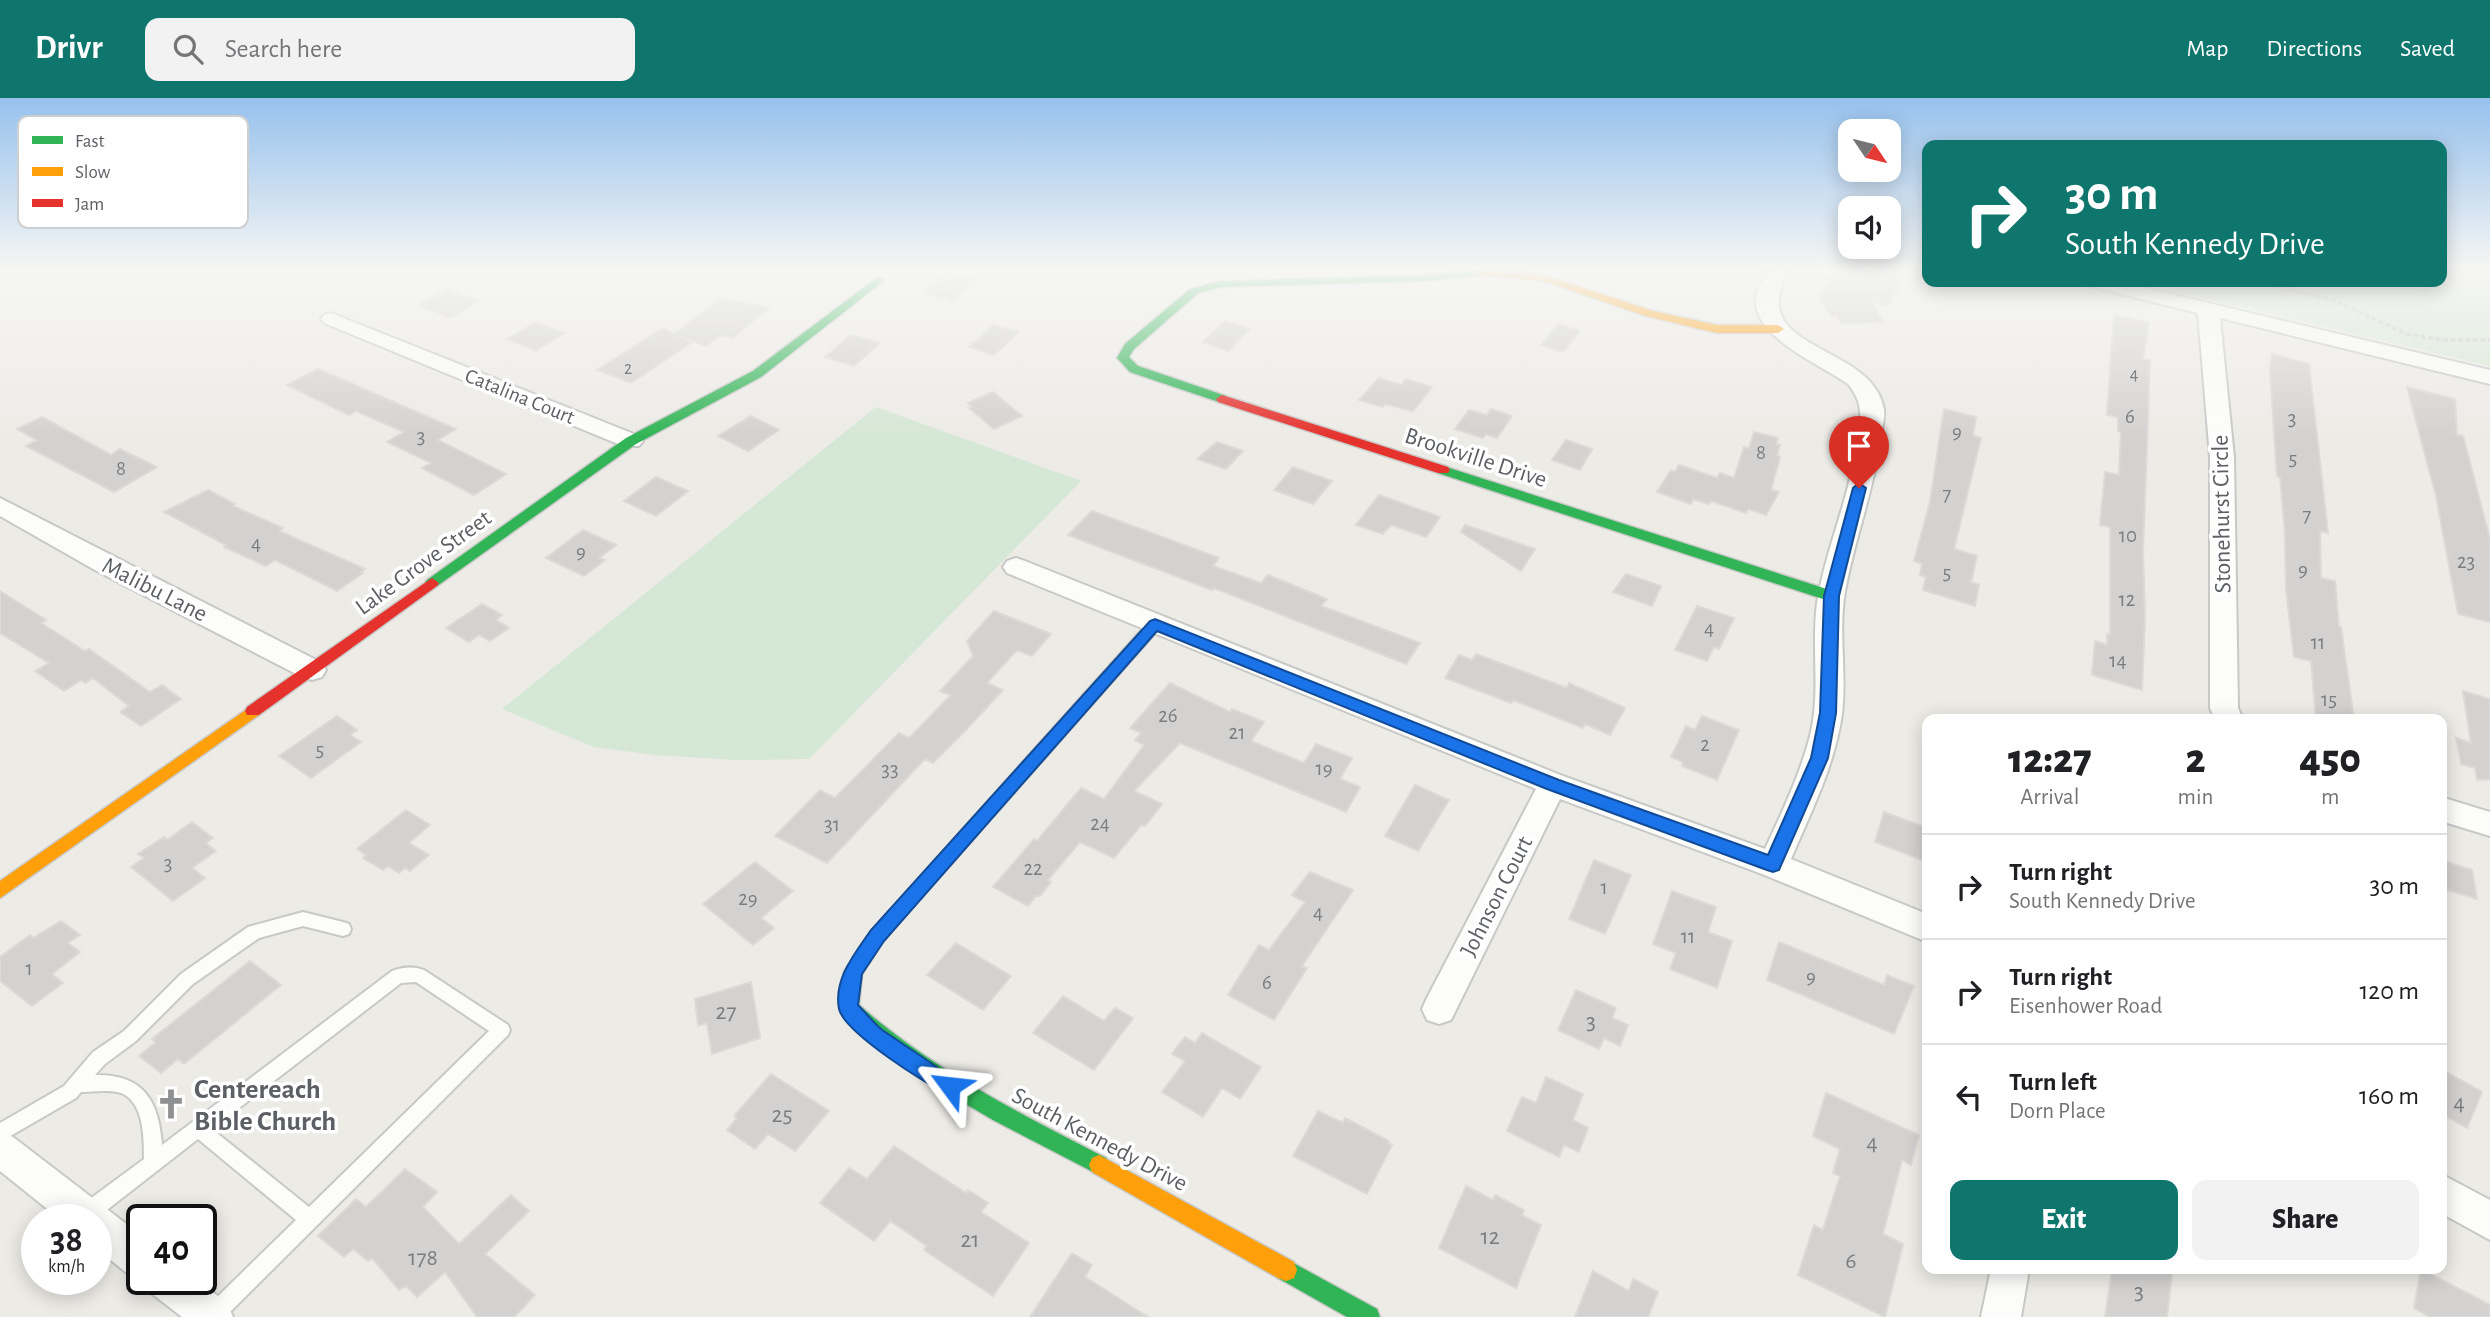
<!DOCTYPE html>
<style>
:root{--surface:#fff;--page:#f2f2f2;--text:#202124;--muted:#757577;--line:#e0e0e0;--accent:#0f766e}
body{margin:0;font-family:"Alegreya Sans",sans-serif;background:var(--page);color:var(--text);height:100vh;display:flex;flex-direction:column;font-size:26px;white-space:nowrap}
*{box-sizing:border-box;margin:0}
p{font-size:23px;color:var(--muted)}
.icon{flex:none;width:38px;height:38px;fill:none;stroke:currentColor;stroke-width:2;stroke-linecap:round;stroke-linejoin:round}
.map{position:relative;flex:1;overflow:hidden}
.sheet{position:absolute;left:1922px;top:616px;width:525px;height:560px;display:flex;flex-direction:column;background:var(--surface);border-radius:14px;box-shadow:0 4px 18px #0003}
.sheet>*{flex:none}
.guide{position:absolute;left:1922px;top:42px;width:525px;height:147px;border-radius:14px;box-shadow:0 4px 18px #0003;background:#0f766e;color:#fff;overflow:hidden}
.needle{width:46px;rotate:125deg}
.controls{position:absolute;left:1838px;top:21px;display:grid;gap:14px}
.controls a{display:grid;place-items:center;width:63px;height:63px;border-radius:14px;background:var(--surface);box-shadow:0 4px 18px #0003;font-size:35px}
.speed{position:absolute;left:21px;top:1106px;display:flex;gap:14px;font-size:35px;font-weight:700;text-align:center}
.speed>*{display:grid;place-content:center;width:91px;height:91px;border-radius:50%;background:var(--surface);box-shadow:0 4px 18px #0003;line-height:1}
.speed small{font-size:18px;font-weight:400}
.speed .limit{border:4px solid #111;border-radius:10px;background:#fff;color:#111}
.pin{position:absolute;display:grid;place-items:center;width:60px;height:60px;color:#fff;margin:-72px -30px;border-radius:50% 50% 50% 0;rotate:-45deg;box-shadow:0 0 7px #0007}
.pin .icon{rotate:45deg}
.me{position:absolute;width:77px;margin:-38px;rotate:300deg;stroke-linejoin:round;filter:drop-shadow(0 0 5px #0008)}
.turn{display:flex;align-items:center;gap:24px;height:147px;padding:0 28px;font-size:32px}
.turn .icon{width:91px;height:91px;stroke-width:2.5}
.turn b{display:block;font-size:49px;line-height:60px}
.eta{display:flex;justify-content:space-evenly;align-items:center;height:119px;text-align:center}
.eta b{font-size:42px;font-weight:800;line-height:49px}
.primary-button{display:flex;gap:14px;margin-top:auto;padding:14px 28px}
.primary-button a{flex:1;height:80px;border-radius:14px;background:var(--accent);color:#fff;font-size:28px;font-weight:800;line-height:80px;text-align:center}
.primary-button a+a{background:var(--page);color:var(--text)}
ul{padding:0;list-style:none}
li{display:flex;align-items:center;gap:21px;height:105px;padding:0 28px;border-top:2px solid var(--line)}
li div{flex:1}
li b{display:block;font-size:26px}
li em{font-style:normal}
header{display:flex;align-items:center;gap:42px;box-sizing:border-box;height:98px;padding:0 35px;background:var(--accent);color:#fff}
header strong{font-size:33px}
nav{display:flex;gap:38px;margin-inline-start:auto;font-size:24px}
.search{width:490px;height:63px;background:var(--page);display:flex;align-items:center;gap:18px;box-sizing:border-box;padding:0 24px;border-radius:14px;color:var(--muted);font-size:26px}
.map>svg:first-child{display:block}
.green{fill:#d5e7d5}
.building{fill:#d3d2d0;stroke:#dbdad6;stroke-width:2}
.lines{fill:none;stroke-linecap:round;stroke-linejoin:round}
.lane-casing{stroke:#c8c8c7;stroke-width:4}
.street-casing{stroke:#c8c8c7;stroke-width:4}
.fast-casing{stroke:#c9c9c8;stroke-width:3}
.slow-casing{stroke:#c9c9c8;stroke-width:3}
.jam-casing{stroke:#c9c9c8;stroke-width:3}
.path{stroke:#c8ccca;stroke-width:3.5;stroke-dasharray:5 2.5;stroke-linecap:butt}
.lane{fill:#fcfcfb;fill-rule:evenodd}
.street{fill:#fcfcfb;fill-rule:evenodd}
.fast{fill:#30b455;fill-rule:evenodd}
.slow{fill:#ff9f0a;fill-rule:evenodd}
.jam{fill:#e5322d;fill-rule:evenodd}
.route{fill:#1a73e8;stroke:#114b97;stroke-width:2}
.labels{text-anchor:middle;stroke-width:7;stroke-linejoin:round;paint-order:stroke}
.far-number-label{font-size:18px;fill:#7b7d80}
.far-street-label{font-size:21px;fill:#5c5f64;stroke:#fff}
.number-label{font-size:21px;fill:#7b7d80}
.street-label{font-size:24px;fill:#5c5f64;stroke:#fff}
.near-number-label{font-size:24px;fill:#7b7d80}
.near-poi-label{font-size:28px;font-weight:bold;fill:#5c5f64;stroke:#fff;text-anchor:start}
.key{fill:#fff;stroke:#cecfd0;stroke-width:2}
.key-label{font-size:19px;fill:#5c5f64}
</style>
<header>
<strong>Drivr</strong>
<div class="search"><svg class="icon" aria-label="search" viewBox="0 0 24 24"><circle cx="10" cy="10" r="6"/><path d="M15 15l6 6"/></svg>Search here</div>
<nav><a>Map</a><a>Directions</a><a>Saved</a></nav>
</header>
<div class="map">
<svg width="2490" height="1219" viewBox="0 0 2490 1219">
<rect width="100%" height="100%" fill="#ecebe6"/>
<!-- green -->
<path class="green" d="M2441 169H2490V268L2136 184H2441Z
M876 309 1081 383 809 661 737 662 655 657 594 649 502 611Z"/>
<!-- building -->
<path class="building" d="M1837 169H1860L1903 181 1888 208 1870 203 1884 224 1842 226 1837 218H1831L1818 199Z
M948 175 976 183 952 203 924 195Z
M448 191 479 203 450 220 419 207Z
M721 200 769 210 733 240 721 237 706 248 678 238 691 245 631 285 597 272 663 230 674 236Z
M2114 217 2149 225 2143 261 2150 262 2143 453 2145 519 2142 592 2092 577 2095 543 2107 547V536L2110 537V429L2100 427 2105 374 2119 377 2121 334 2118 333V319L2107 317Z
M1225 223 1250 231 1228 253 1203 244Z
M536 224 564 235 536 253 507 241Z
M1558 226 1580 233 1563 254 1541 247Z
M993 227 1019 234 994 257 969 249Z
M851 237 880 245 854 268 825 259Z
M2272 256 2309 266 2328 435 2320 433 2321 480 2335 483 2339 529H2341L2354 621H2316L2311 563 2294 559 2286 492 2285 435 2280 379 2277 378 2270 272Z
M318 271 456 331 438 342 506 376 474 397 422 370 431 365 387 344 404 334 356 313 349 317 287 287Z
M1379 280 1401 287 1406 281 1432 289 1413 313 1385 306 1383 309 1359 302Z
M2407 289 2455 301 2457 337 2463 338 2490 441V524L2458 516 2436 398Z
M993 294 1022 318 994 331 969 310 972 309 968 305Z
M1491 311 1512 318 1497 340 1486 336 1483 340 1455 331 1469 312 1487 317Z
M1944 311 1976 319 1973 338 1981 340 1954 451 1977 458 1971 484 1979 487 1975 508 1923 492 1926 479 1920 477 1922 466 1914 463 1930 404Z
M751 318 779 332 748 353 718 338Z
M42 319 111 357 120 351 157 369 114 394 26 348 37 342 17 331Z
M1754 334 1778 340 1776 346 1780 347 1777 357 1780 359 1771 392 1779 394 1766 417 1748 411 1746 415 1711 403 1709 406 1693 401 1691 406 1657 394 1671 372 1675 374 1679 367 1717 380 1720 375 1734 380 1744 349 1749 350Z
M1566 342 1592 351 1580 372 1552 362Z
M1217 344 1243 353 1226 371 1197 361Z
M1293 369 1332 383 1313 406 1274 392Z
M656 379 688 393 656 418 624 403Z
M208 392 235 406 233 408 283 430 279 433 365 471 361 474 363 475 337 493 275 462 266 468 224 449 226 447 164 414Z
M1379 397 1440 419 1426 439 1391 427 1383 436 1356 427Z
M1092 413 1219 460 1213 468 1261 485 1268 477 1327 501 1321 508 1420 545 1406 566 1214 490 1212 492 1068 437Z
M1465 427 1535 451 1521 473 1461 434Z
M583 432 616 447 599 460 605 462 584 478 546 460Z
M1626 476 1661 488 1652 508 1613 494Z
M0 493 46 522 41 525 85 553 89 551 150 594 162 587 181 601 141 628 120 614 129 608 93 580 85 585 81 582 64 593 35 573 49 565 0 535Z
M482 506 502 517 496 522 509 530 490 543 479 537 469 544 446 530Z
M1697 508 1734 520 1719 551 1714 549 1707 563 1675 552Z
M994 513 1051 536 1032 558 1017 552 987 585 1003 592 965 633 933 665 925 661 827 765 775 738 820 692 835 700 899 635 909 640 951 597 940 593 973 558 967 543Z
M1476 556 1567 590 1569 585 1625 610 1610 637 1585 626 1583 630 1513 602 1511 605 1445 580 1459 557 1472 562Z
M1170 585 1230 614 1232 611 1264 624 1251 643 1304 665 1316 646 1352 660 1340 681 1360 689 1346 714 1180 645 1134 693 1162 706 1145 728 1141 727 1114 760 1080 744 1048 782 1051 784 1040 798H1036L1028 808 993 789 1034 741 1037 743 1081 690 1104 701 1144 647 1135 642 1141 635 1130 630Z
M2463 593 2490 601V681L2477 682 2475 670 2461 666 2456 640 2471 645Z
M337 618 357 632 350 637 361 644 311 680 279 658Z
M1702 618 1739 632 1717 682 1682 668 1683 664 1671 659 1686 628 1695 632Z
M1415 687 1449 702 1418 753 1385 738Z
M406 712 430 727 409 745 429 757 410 773 405 770 399 775 388 768 383 772 363 760 366 757 357 751Z
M1884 714 1927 730V764L1875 744Z
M192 724 213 740 206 745 216 753 192 770 205 780 173 803 131 769 144 760 138 756 164 739 167 742Z
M1594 762 1631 777 1605 836 1569 821Z
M2441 762 2472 772 2477 801 2441 790Z
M755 764 793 793 761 820 774 830 753 847 703 806Z
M1310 774 1353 792 1302 868 1307 870 1274 922 1228 897 1259 847 1269 852 1305 804 1292 797Z
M1672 793 1716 809 1708 834 1732 843 1717 890 1670 871 1676 855 1653 846Z
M61 823 80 837 68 845 80 854 52 876 63 885 32 908 0 883V859L30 837 33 840Z
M1779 844 1884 887 1887 877 1914 888 1894 936 1767 882Z
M956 845 1011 878 983 912 927 877Z
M250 863 281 887 184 966 178 961 161 975 139 958 156 944 152 941Z
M751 884 760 940 712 956 707 925 698 928 695 901Z
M1576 892 1616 910 1612 920 1628 927 1620 948 1604 940 1599 951 1558 932Z
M1063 898 1104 923 1115 910 1133 920 1094 972 1033 935Z
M1202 935 1261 969 1240 1001 1222 990 1203 1019 1162 994 1185 963 1172 956 1185 939 1195 945Z
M2441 971 2482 994 2467 1030 2441 1015Z
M771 976 829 1013 795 1053 768 1036 755 1051 727 1032 737 1020 734 1018Z
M1546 979 1583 996 1573 1022 1588 1030 1579 1054 1564 1047 1559 1059 1507 1033 1522 999 1536 1005Z
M1826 995 1919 1037 1911 1067 1902 1062 1883 1136 1903 1146 1885 1219 1798 1177 1814 1127 1823 1132 1840 1078 1833 1075 1840 1051 1813 1038Z
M1318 1013 1343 1025 1345 1020 1389 1043 1388 1045 1392 1047 1367 1096 1293 1058Z
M894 1048 966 1095 968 1092 988 1105 981 1114 1029 1145 993 1198 924 1152 927 1148 890 1123 874 1143 820 1105 849 1070 867 1081Z
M405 1071 437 1094 423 1109 459 1146 511 1097 529 1113 485 1156 535 1197 514 1219H477L445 1174 417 1199 406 1188 399 1192 372 1160 368 1163 353 1151 344 1159 318 1138 356 1101 366 1109Z
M1466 1088 1493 1102 1495 1097 1524 1112 1522 1117 1541 1127 1516 1190 1439 1150Z
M1072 1155 1092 1167 1085 1179 1148 1219H1030Z
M2112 1171H2163L2172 1175 2167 1219H2105Z
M2421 1171 2490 1207V1219H2430L2414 1210Z
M1593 1173 1629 1193 1633 1181 1658 1194 1648 1219H1575Z"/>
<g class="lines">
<!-- lane casing -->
<g class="lane-casing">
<path id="lane" d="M303 814 343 824 349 826 351 831 349 836 343 838 303 828 259 840 193 886 136 943 105 966 95 977C143 976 159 1002 162 1047L392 873C402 869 414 868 424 872L508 927 510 932 508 937 225 1219H205L207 1209 296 1122 198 1041 94 1122H79L77 1116 79 1109 144 1061C144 1040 144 1004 121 995 109 991 93 994 81 994L76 1000 0 1044V1025L64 988 93 954 124 933 181 876 248 829ZM416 884 489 933 309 1109 212 1031 401 885Z"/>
</g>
<!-- street casing -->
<g class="street-casing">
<path id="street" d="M1770 169H1790C1739 256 1874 243 1884 312 1885 322 1881 334 1880 344 1873 395 1854 443 1845 494 1838 534 1847 575 1842 616 1835 667 1811 714 1791 761L1927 816V844L1762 776 1560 701 1451 922 1439 926 1427 922 1422 911 1427 900 1536 691 1007 475 1003 469 1007 463 1016 460 1025 463 1563 678 1765 751C1782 714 1800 677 1810 638 1821 594 1811 550 1817 505 1825 453 1848 404 1856 351 1860 326 1866 307 1848 286 1822 267 1751 239 1756 199 1758 189 1764 179 1770 169Z
M2086 184H2120L2490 272V286L2220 220 2234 359 2238 610 2243 621H2215L2210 610V359L2198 215 2089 188Z
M331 215 639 338 643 343 639 348H623L324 225 321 221 324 217Z
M0 400 322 565 326 572 322 579 312 582 302 579 95 472 0 418Z
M2441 699 2490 714V738L2441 723Z
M0 1034 13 1039 142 1138V1181L128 1176 96 1150V1122H61L0 1073Z
M2441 1076 2490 1102V1142L2441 1115Z
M1991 1171H2029L2021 1219H1981Z
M146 1181H196L227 1205 233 1219H182L151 1195Z"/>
</g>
<!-- fast casing -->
<g class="fast-casing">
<path id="fast" d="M1483 172 1489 175 1487 177 1426 183 1221 189 1198 195 1134 251 1129 259 1138 268 1226 298 1228 301 1222 305 1130 274 1117 260 1125 246 1190 191 1221 183 1426 177Z
M878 179 884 182 882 184 761 279 636 346 437 488H427L425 485 427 482 626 340 753 273Z
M1443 368 1836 494 1838 498 1831 503 1826 502 1438 375 1436 372Z
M1155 521 1160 522 1162 526 1160 530 884 842 862 876 859 907C933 972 1019 1015 1106 1060L1109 1067 1106 1074 1099 1077 993 1022 930 985 870 941 842 916 840 910 844 874 872 832 1150 522Z
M1286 1161 1377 1211 1380 1219H1347L1278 1180 1275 1172 1278 1164Z"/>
</g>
<!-- slow casing -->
<g class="slow-casing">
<path id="slow" d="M1483 172 1544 177 1653 213 1717 227H1778L1784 231 1778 235H1717L1646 218 1543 183 1479 177 1477 175Z
M253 607 259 609 261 613 259 617 0 800V783Z
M1099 1057 1294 1164 1297 1172 1294 1180 1286 1183 1278 1180 1092 1074 1089 1067 1092 1060Z"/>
</g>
<!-- jam casing -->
<g class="jam-casing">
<path id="jam" d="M1222 297 1448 369 1450 372 1448 375H1438L1218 304 1216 301Z
M432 480 439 485 437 488 259 617H247L245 613 247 609Z"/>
</g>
<!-- path -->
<path class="path" d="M2258 184 2333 202 2407 236 2443 242H2490"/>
<!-- lane -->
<use href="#lane" class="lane"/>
<!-- street -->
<use href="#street" class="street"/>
<!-- fast -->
<use href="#fast" class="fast"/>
<!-- slow -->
<use href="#slow" class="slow"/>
<!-- jam -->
<use href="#jam" class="jam"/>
</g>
<!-- sky -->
<linearGradient id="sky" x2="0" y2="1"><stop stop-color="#96c1ed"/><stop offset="0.5" stop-color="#f6f6f4"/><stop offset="1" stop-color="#f6f6f4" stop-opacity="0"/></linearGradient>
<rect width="2490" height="340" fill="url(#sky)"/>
<!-- route -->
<path class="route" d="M1859 385 1866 390 1839 498 1836 615 1828 660 1779 772 1773 774 1767 772 1547 691 1157 533 884 843 862 876 858 907C866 915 873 924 881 931 894 941 957 980 960 988L957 994 950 997C928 988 844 934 839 911 833 881 856 854 871 832L1150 523 1155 521 1559 682 1768 757 1811 660 1820 615 1824 498 1853 390Z"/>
<!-- icons -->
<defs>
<g id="church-bare" transform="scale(2.415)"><path d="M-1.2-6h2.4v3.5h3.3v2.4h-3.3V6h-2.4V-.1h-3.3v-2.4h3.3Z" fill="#8e9092" stroke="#fff" stroke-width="2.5" paint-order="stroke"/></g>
</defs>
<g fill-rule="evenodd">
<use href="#church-bare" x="171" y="1006"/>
</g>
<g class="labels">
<!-- far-number labels -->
<g class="far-number-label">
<text x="628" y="276">2</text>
<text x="2134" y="282">4</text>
</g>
<!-- far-street labels -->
<g class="far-street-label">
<text transform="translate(520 298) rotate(22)" y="7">Catalina Court</text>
</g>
<!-- number labels -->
<g class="number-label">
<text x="2130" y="325">6</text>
<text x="2292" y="327">3</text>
<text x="1957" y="340">9</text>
<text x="421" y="345">3</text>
<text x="1761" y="361">8</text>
<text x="2293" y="367">5</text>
<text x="121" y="377">8</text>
<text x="1947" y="403">7</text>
<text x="2307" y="424">7</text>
<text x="2128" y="444">10</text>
<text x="256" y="452">4</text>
<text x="581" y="460">9</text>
<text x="2466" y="470">23</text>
<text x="2303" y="478">9</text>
<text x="1947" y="481">5</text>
<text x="2127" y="508">12</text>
<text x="1709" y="537">4</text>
<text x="2318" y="551">11</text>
<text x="2118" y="569">14</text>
<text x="2329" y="608">15</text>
<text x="1168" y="624">26</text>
<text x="1237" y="641">21</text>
<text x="1705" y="653">2</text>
<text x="320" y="658">5</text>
<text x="1324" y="677">19</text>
<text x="890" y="678">33</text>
<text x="1100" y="732">24</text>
<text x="832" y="733">31</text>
<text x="168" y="772">3</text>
<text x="1033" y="777">22</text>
<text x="1604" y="796">1</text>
<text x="748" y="807">29</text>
<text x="1318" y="821">4</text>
<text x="1688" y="845">11</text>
<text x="29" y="877">1</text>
<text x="1811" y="885">9</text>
<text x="1267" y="891">6</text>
</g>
<!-- street labels -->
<g class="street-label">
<text transform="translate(1476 359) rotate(18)" y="8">Brookville Drive</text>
<text transform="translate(2221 416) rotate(-91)" y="8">Stonehurst Circle</text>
<text transform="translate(423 464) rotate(-36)" y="8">Lake Grove Street</text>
<text transform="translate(155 491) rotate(27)" y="8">Malibu Lane</text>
<text transform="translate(1496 798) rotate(-63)" y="8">Johnson Court</text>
<text transform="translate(1100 1041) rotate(28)" y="8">South Kennedy Drive</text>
</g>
<!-- near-number labels -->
<g class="near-number-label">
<text x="726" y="921">27</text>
<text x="1591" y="931">3</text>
<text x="2459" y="1012">4</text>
<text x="782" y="1024">25</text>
<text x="1872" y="1052">4</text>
<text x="1490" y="1146">12</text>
<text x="970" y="1149">21</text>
<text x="423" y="1167">178</text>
<text x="1851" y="1170">6</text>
<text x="2139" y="1201">3</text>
</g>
<!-- near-poi labels -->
<g class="near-poi-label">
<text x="194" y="1000">Centereach<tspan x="194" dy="32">Bible Church</tspan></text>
</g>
</g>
<!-- legend -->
<rect x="18" y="18" width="230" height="112" rx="10" class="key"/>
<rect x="32" y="38" width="31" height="8" fill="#30b455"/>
<rect x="32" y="69" width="31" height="9" fill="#ff9f0a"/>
<rect x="32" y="101" width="31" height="8" fill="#e5322d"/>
<g class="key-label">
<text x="75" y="49">Fast</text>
<text x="75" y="80">Slow</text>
<text x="75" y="112">Jam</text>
</g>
</svg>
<div class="controls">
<a><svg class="needle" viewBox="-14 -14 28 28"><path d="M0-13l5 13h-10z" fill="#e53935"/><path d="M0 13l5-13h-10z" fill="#757577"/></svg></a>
<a><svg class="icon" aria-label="sound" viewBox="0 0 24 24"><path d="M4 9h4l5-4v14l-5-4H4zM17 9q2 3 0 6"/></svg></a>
</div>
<div class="speed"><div>38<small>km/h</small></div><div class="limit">40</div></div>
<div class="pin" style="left:1859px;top:390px;background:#d93025"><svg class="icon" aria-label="arrive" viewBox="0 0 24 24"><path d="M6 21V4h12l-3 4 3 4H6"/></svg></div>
<svg class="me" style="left:950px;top:988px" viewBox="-20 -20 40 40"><path d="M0-17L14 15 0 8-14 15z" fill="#1a73e8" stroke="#fff" stroke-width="4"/></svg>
<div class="guide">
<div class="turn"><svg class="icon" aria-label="right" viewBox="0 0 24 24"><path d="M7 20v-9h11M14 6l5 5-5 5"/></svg><div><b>30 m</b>South Kennedy Drive</div></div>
</div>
<section class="sheet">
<div class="eta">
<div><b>12:27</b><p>Arrival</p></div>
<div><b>2</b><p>min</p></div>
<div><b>450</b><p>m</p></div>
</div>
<ul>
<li><svg class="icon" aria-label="right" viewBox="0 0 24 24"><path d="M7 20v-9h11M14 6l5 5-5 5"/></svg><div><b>Turn right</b><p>South Kennedy Drive</p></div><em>30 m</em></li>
<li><svg class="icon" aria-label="right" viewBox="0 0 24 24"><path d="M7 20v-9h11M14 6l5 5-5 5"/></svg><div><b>Turn right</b><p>Eisenhower Road</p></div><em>120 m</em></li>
<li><svg class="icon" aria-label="left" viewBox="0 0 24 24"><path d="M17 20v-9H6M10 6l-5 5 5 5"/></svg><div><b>Turn left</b><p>Dorn Place</p></div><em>160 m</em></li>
</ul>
<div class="primary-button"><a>Exit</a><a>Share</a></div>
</section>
</div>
